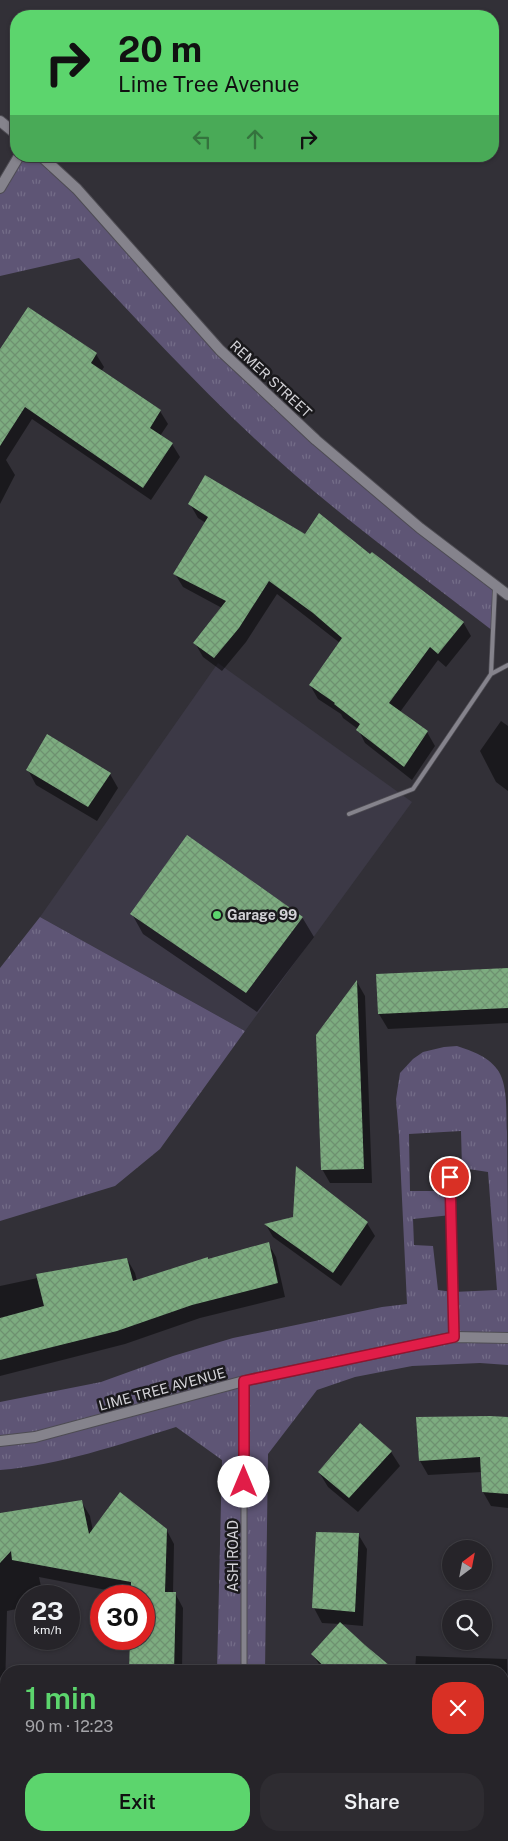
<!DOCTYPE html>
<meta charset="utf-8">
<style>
:root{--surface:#262429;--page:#2e2c31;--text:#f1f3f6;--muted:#a4a4a8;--line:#424146;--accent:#5cd56d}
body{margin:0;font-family:"Public Sans",sans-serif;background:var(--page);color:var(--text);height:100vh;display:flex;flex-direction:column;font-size:19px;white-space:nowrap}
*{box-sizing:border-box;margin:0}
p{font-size:16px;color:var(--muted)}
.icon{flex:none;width:28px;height:28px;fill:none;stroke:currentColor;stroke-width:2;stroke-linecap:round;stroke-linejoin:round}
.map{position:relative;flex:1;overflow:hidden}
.drawer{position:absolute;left:0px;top:1665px;width:509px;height:176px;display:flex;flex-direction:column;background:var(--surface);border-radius:20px 20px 0 0;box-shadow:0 1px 4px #0004,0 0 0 1px var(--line)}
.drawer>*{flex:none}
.guide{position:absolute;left:10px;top:10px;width:489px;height:152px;border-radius:20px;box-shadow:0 1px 4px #0004,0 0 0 1px var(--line);background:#5cd56d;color:#111;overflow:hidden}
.needle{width:32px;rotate:32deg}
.buttons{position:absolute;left:442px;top:1540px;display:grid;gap:10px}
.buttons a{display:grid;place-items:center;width:50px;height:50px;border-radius:50%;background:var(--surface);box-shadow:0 1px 4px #0004,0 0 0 1px var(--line);font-size:25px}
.speed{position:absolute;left:15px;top:1585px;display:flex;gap:10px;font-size:25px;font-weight:700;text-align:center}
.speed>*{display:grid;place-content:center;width:65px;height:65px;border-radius:50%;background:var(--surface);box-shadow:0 1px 4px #0004,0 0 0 1px var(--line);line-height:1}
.speed small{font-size:12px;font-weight:400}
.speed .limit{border:8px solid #d22;background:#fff;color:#111}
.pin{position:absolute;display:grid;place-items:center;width:42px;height:42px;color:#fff;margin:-21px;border:2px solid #fff;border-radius:50%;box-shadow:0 1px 5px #0007}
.me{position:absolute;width:55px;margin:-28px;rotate:0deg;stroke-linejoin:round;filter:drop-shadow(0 0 4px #0008)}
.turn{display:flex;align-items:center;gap:18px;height:105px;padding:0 25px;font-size:22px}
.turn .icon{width:65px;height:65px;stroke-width:2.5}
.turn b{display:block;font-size:35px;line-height:42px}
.lanes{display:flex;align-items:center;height:48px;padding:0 25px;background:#0003;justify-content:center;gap:25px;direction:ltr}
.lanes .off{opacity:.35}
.round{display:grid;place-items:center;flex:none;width:52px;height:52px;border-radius:20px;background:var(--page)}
.head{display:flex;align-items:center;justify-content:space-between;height:85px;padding:0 25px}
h1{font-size:30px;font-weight:600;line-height:38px;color:var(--accent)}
.action{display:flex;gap:10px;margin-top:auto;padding:10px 25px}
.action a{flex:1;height:58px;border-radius:20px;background:var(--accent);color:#111;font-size:20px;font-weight:600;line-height:58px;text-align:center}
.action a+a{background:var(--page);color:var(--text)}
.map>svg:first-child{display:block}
.built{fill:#3c3946}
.grass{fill:url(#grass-tufts);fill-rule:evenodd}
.shadow{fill:#0007}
.building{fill:url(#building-cross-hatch)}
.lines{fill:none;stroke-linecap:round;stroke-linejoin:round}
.lane-casing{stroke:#4e4c53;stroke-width:5.5}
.street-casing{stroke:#4e4c53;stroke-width:7}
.secondary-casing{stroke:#4e4c53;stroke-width:12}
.lane{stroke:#85838c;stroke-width:4}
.street{stroke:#85838c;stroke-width:5}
.secondary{stroke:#85838c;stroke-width:10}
.route-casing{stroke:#92132f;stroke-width:12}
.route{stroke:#e11d48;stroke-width:9}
.poi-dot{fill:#5cd56d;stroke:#1a191c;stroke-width:2}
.labels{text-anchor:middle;stroke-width:5;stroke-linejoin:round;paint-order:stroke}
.street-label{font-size:14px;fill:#d3d2d7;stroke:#1a191c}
.poi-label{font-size:14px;font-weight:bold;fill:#d3d2d7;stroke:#1a191c;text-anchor:start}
</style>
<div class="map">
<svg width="508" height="1841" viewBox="0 0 508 1841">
<defs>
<pattern id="grass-tufts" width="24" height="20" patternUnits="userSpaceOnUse" patternTransform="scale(1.25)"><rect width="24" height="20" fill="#5e5575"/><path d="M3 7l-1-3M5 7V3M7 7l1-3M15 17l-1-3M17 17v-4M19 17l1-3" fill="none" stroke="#746d88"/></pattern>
<pattern id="building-cross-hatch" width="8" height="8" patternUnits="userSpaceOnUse" patternTransform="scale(1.25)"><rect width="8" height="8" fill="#7dac80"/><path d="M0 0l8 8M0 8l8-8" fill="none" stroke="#6e9170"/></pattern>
</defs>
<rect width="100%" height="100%" fill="#323037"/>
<!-- built -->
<path class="built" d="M218 663 412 802 245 1031 40 917Z"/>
<!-- grass -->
<path class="grass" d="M19 156H41L268 395 495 586 493 631C412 568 328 508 254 438 193 381 136 319 79 258L0 276V188Z
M40 917 245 1031 160 1149 115 1186 0 1221V968Z
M457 1046C472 1051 490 1057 499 1072 508 1087 506 1114 507 1132 508 1209 508 1287 508 1365L480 1363 412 1366 355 1377 317 1390 268 1454 265 1671H217L222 1460 176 1427C118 1445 60 1465 0 1470V1402L101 1382 173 1356 233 1338 382 1307 407 1304 399 1136 396 1099 400 1073 413 1059 423 1052 444 1047ZM461 1131 462 1168 488 1172 497 1290 453 1292 438 1290 433 1246 414 1245 413 1219 451 1215 450 1191H410L409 1134Z
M502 1744H508V1797H503Z
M214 1835H266V1841H214Z"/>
<!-- shadow -->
<path class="shadow" d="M96 354 104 367 101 372 160 411 168 424 160 436 172 444 180 457 151 500 32 419 6 460 15 475 0 504V392Z
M190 504 370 556 463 622 471 636 446 667 438 660 400 712 427 732 435 746 412 780 365 743 358 729 343 718 341 714 318 699 310 685 340 643 277 594 246 642 222 671 203 657 195 643 222 608 183 587 175 574 206 523 198 518Z
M501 721 508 726V791L496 782 480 751Z
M28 770 110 774 118 788 97 821 36 785Z
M132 914 302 917 314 937 257 1012 143 934Z
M508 970V1023L388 1029 379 1014 378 975Z
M357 982 365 996 372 1183H330L322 1169 317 1036Z
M367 1223 375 1236 341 1286 273 1237 266 1225Z
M268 1243 276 1257 285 1297 200 1318 125 1344 0 1376V1286L127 1259 135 1273 137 1281Z
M508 1418V1508L491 1506 483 1492 482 1472 428 1475 420 1461Z
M391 1452 400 1466 358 1512 328 1487 319 1472Z
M81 1501 90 1516 93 1531 166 1529 174 1544 173 1593H175L183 1608 182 1671H131V1639H144V1596H132V1595L39 1577 43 1596H26V1607L7 1611 4 1729H0V1514Z
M358 1534 367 1549 363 1626 341 1624 389 1667 391 1671H324L312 1654 340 1624 322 1623 314 1608Z
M416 1656 507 1659 508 1715 502 1714V1671H415Z
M128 1835H179V1841H128Z
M398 1839 433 1841H398Z"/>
<!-- building -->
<path class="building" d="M28 307 97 353 91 363 161 410 150 428 173 443 143 488 25 407 0 446V349Z
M205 475 305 534 319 513 370 554 372 552 464 622 438 654 430 647 389 703 428 731 404 767 356 730 360 724 334 704 335 703 309 685 342 638 313 613 269 581 239 628 214 658 193 643 226 601 173 574 208 517 188 504Z
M47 734 111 773 88 807 26 770Z
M187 835 303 917 246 993 130 914Z
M508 968V1008L378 1014 376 974Z
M357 980 364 1169 321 1170 316 1035Z
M296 1166 368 1222 333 1273 264 1224 293 1217Z
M269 1242 278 1283 192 1305 117 1331 0 1360V1318L44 1306 36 1274 127 1258 133 1281 208 1257V1259Z
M490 1416 508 1417V1494L482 1492 480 1457 419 1461 416 1417Z
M360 1423 392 1451 349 1498 318 1472Z
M120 1492 167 1529 165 1592H176L174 1671H129L130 1639H144V1596H131V1582L12 1560 11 1551 0 1563V1513L82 1500 89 1534Z
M316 1532 359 1533 355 1612 312 1608Z
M340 1622 365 1645 396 1671H329L311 1654Z"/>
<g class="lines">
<!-- lane casing -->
<g class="lane-casing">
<path id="lane" d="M495 587 491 674 508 665
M349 814 413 789 491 674"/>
</g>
<!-- street casing -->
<g class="street-casing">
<path id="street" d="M450 1177 454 1337
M244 1671V1381
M502 1778H508
M241 1841V1835"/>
</g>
<!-- secondary casing -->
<g class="secondary-casing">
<path id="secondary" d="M0 121 16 134
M41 156 77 189 220 350 316 440 420 528 508 595
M0 188 19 156
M0 1441 35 1437 244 1381 454 1337 508 1338"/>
</g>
<!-- lane -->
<use href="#lane" class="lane"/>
<!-- street -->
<use href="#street" class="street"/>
<!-- secondary -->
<use href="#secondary" class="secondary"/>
</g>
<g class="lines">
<!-- route casing -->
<g class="route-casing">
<path id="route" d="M244 1482V1381L454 1337 450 1177"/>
</g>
<!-- route -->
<use href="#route" class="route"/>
</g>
<!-- markers -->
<circle class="poi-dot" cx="217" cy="915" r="5"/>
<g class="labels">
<!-- street labels -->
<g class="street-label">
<text transform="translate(271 379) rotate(43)" y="5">REMER STREET</text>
<text transform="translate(162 1389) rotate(-15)" y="5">LIME TREE AVENUE</text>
<text transform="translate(233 1556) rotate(-90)" y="5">ASH ROAD</text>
</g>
<!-- poi labels -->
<g class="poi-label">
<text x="227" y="920">Garage 99</text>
</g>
</g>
</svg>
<div class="buttons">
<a><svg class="needle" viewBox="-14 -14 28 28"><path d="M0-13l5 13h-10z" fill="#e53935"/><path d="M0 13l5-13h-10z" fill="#a4a4a8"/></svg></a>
<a><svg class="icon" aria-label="search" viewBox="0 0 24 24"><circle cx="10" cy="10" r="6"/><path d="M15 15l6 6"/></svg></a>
</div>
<div class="speed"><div>23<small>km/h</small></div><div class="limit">30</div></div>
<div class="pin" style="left:450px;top:1177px;background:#d93025"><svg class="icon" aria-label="arrive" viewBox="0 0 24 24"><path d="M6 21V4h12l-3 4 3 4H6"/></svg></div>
<svg class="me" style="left:244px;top:1482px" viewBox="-20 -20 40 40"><circle r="19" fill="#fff"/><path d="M0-13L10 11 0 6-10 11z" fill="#e11d48"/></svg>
<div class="guide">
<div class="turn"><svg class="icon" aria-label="right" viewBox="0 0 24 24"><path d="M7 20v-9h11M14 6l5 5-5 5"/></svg><div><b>20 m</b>Lime Tree Avenue</div></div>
<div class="lanes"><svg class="icon off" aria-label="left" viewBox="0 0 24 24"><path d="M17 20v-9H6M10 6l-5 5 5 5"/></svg><svg class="icon off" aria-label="ahead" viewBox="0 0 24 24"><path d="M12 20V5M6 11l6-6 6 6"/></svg><svg class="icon" aria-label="right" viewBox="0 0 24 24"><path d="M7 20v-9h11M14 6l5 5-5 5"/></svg></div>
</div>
<section class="drawer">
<div class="head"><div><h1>1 min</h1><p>90 m · 12:23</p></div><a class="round" style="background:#d93025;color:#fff"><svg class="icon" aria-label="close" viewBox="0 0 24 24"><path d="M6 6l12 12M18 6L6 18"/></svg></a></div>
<div class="action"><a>Exit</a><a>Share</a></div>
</section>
</div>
